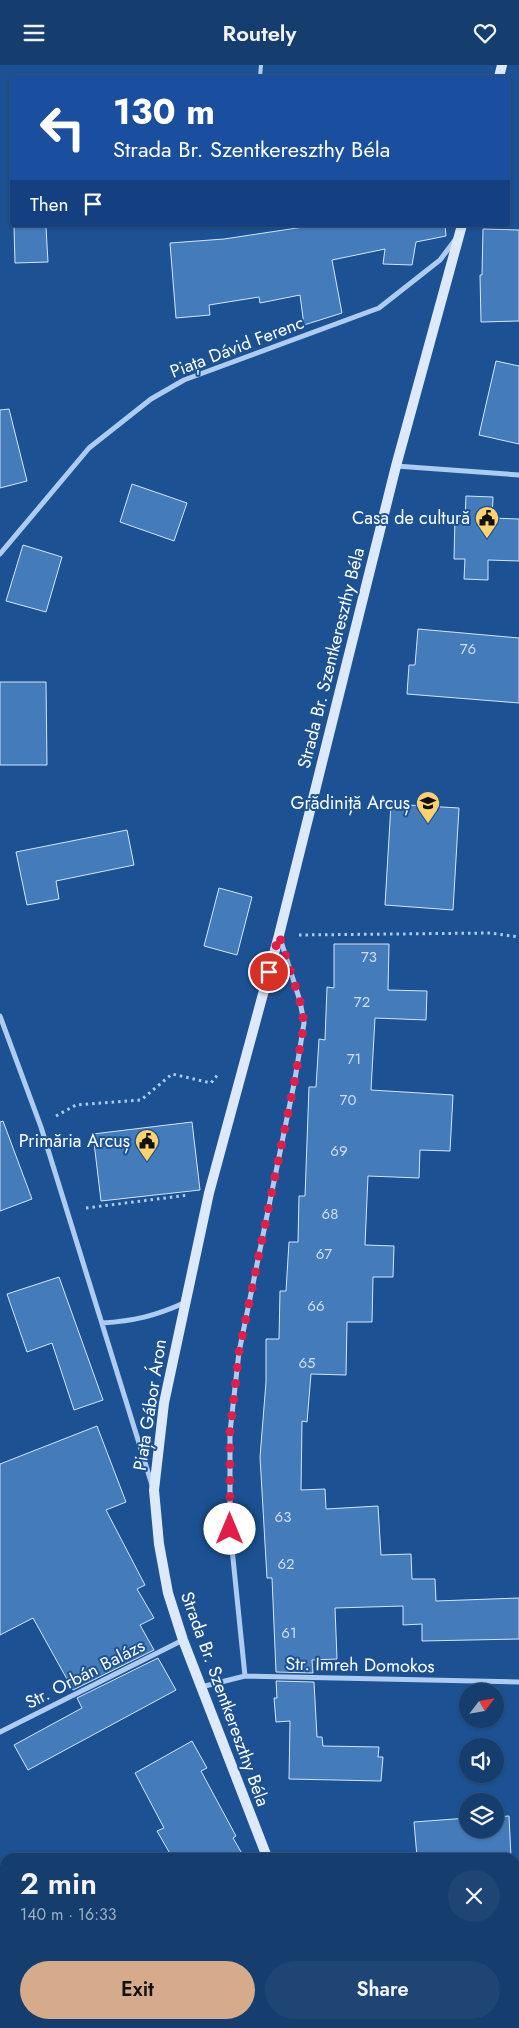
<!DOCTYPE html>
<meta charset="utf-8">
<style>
:root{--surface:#153e6e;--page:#1e4573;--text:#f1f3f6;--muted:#9daec2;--line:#345781;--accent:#d6ab8b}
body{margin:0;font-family:Jost,sans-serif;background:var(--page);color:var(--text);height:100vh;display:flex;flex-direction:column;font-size:19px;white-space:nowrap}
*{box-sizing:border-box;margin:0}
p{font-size:16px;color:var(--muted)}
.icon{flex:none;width:28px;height:28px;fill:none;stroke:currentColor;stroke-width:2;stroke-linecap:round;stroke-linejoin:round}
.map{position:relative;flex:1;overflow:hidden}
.details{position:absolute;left:0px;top:1788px;width:520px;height:176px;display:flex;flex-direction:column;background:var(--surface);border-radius:15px 15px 0 0;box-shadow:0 1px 4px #0004,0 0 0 1px var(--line)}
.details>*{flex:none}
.top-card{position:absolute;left:10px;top:10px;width:500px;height:152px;border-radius:5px;box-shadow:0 1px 4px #0004,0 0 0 1px var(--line);background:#1a4fa0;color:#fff;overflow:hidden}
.needle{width:32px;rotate:59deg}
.buttons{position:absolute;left:459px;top:1618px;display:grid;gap:10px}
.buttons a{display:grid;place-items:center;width:45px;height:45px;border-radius:50%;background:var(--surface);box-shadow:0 1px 4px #0004,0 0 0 1px var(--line);font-size:25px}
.pin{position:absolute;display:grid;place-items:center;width:42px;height:42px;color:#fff;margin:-21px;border:2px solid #fff;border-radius:50%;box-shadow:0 1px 5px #0007}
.me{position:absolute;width:55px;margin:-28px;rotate:0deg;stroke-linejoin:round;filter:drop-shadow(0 0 4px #0008)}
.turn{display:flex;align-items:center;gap:18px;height:105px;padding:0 20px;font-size:22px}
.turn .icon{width:65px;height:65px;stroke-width:2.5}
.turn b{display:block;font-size:35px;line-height:42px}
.then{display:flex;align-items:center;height:48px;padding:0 20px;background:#0003;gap:10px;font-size:19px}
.round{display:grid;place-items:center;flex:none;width:52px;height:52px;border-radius:26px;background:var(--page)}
.summary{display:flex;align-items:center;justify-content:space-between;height:85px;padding:0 20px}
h1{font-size:30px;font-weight:600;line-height:38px}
.button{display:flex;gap:10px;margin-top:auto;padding:10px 20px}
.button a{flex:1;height:58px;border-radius:30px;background:var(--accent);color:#111;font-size:20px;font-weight:600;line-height:58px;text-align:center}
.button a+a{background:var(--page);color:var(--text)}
header{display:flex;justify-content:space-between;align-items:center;height:65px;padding:0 20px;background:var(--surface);font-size:22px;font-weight:600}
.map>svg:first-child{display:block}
.building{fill:#447bba;stroke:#d4e6fa}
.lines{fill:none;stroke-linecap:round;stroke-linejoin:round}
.path{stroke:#aeccef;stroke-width:3;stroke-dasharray:2.5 4;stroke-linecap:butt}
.lane{stroke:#aeccef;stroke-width:4}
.street{stroke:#aeccef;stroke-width:5}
.secondary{stroke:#dbe9fb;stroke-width:10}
.route{stroke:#e11d48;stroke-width:9;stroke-dasharray:0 16.2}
.labels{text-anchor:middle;stroke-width:4;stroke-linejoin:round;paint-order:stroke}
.number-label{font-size:15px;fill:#d0deee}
.street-label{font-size:18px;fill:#fff;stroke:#1c5293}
.poi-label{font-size:18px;fill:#fff;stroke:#1c5293;text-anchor:end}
</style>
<header><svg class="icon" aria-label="menu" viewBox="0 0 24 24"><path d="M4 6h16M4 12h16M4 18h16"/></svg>Routely<svg class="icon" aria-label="heart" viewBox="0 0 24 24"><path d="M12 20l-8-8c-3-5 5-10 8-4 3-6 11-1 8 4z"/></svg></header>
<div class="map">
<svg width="519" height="1963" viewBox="0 0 519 1963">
<rect width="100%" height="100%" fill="#1c5293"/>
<!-- building -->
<path class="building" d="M317 160H445L446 171 416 177 412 200 383 199 385 184 332 195 342 248 304 260 300 230 260 238 259 232 209 240 210 250 176 253 170 178 224 174Z
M14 162H46L48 197 15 198Z
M483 164 519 165V256L481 257 480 210H482Z
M496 296 519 301V379L479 370Z
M9 344 27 416 0 423V345Z
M132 419 187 438 174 476 120 457Z
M466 431 493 432 492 453 519 454V496L488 495V515L464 514 465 494H454L455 452H465Z
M23 480 62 492 46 547 6 536Z
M418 564 519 573V638L407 629 409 600H415Z
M0 617H46L47 700H0Z
M391 739 459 743 453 845 385 840Z
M127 765 134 800 56 816 59 834 27 840 16 787Z
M219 823 252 832 237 890 204 881Z
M334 879H389L388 925 427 926 426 955 375 953 371 1025 453 1030 450 1086 420 1085 419 1113 368 1111 365 1180 394 1181 393 1212H373L372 1257H347L346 1310 311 1309 307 1357 302 1356 301 1425 325 1424 326 1444 378 1441 381 1490 411 1489 412 1514H435L436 1536 519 1533V1574L422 1576V1559L403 1560V1541L335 1543 337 1594 312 1595 313 1608 276 1607 272 1513H267L260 1392 266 1317V1274H279L280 1226H286L289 1177H298L299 1131H305L309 1022H316L319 974 325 975 327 922 334 923Z
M3 1056 32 1134 0 1146V1057Z
M192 1057 200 1125 101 1136 93 1069Z
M59 1212 103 1335 74 1345 52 1278 27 1287 7 1229Z
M97 1361 126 1437 106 1445 145 1520 137 1524 154 1553 140 1560 154 1585 73 1625 33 1553 0 1570V1399Z
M158 1593 176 1625 28 1705 14 1680 82 1643 77 1633Z
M276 1616 314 1617 317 1672H322L323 1681 379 1682 378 1692H383L381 1716 289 1714 290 1656 276 1657 274 1633H277Z
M192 1676 207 1703 201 1706 236 1771 233 1773 244 1792H172L157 1766 164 1763 135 1708Z
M509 1751 511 1792H417L414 1757 468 1753V1764H495V1752Z"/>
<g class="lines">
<!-- path -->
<path class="path" d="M299 870 490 868 519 872
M56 1051 76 1040 141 1035 172 1009 211 1018 219 1008
M86 1143 189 1130"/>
<!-- lane -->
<path class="lane" d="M260 12 261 0"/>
<!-- street -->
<path class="street" d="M396 401 519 410
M0 489 89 383 151 334 184 315 379 243 440 195 455 175
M0 951 41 1062 152 1420
M102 1258C134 1256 155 1251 184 1238
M245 1611 230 1464V1367L239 1287 295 1014 304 958 300 936 280 873
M201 1622 245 1611 519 1617
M0 1667 183 1575"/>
<!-- secondary -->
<path class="secondary" d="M499 12 502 0
M267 1792 183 1575 168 1528 159 1479 154 1425 164 1338 209 1128 279 870 396 401 462 160
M315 1959V1963"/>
</g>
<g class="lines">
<!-- route -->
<path class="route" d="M230 1464V1367L239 1287 295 1014 304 958 300 936 279 870 269 907"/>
</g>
<!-- icons -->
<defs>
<g id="civic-pin" transform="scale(1.25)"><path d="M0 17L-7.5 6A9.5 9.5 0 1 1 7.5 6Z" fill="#ffd26c" stroke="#1c5293"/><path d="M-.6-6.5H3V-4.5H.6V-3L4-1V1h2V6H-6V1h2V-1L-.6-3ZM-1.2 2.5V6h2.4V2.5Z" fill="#111"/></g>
<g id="school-pin" transform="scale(1.25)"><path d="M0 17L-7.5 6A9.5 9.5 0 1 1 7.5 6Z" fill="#ffd26c" stroke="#1c5293"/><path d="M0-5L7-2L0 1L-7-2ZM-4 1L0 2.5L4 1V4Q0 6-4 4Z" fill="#111"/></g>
</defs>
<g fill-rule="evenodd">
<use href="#civic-pin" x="487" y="453"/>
<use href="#school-pin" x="428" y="738"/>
<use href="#civic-pin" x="147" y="1076"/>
</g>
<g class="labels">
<!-- number labels -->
<g class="number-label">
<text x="468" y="589">76</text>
<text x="369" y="897">73</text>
<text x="362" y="942">72</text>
<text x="354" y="999">71</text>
<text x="348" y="1040">70</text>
<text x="339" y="1091">69</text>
<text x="330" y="1154">68</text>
<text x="324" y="1194">67</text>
<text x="316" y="1246">66</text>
<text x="307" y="1303">65</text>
<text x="283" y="1457">63</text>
<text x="286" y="1504">62</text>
<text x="289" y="1573">61</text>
</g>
<!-- street labels -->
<g class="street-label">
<text transform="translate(237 282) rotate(-21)" y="6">Piața Dávid Ferenc</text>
<text transform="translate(331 593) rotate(-76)" y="6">Strada Br. Szentkereszthy Béla</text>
<text transform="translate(150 1340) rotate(-81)" y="6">Piața Gábor Áron</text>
<text transform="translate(360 1600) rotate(1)" y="6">Str. Imreh Domokos</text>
<text transform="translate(85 1609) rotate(-27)" y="6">Str. Orbán Balázs</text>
<text transform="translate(225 1634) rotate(70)" y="6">Strada Br. Szentkereszthy Béla</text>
</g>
<!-- poi labels -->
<g class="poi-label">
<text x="470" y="459">Casa de cultură</text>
<text x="410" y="744">Grădiniță Arcuș</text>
<text x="130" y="1082">Primăria Arcuș</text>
</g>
</g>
</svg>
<div class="buttons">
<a><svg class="needle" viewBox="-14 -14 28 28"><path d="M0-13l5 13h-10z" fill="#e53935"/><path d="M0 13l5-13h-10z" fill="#9daec2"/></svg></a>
<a><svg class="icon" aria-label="sound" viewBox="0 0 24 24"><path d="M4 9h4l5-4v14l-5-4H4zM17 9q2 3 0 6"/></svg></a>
<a><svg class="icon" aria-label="layers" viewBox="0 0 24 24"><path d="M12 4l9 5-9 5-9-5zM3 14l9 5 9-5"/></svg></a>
</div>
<div class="pin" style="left:269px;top:907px;background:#d93025"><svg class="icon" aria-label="arrive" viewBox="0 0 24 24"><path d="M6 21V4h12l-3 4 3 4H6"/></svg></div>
<svg class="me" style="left:230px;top:1464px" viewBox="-20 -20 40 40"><circle r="19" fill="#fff"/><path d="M0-13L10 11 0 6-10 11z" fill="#e11d48"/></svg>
<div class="top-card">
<div class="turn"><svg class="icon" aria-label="left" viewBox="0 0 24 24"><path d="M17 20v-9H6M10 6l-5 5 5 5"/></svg><div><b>130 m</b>Strada Br. Szentkereszthy Béla</div></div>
<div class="then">Then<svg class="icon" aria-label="arrive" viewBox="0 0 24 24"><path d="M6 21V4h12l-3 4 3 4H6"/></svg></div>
</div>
<section class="details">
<div class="summary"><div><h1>2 min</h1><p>140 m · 16:33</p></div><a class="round"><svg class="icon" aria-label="close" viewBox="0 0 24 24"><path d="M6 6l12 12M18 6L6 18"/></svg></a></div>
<div class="button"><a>Exit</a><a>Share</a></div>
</section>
</div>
